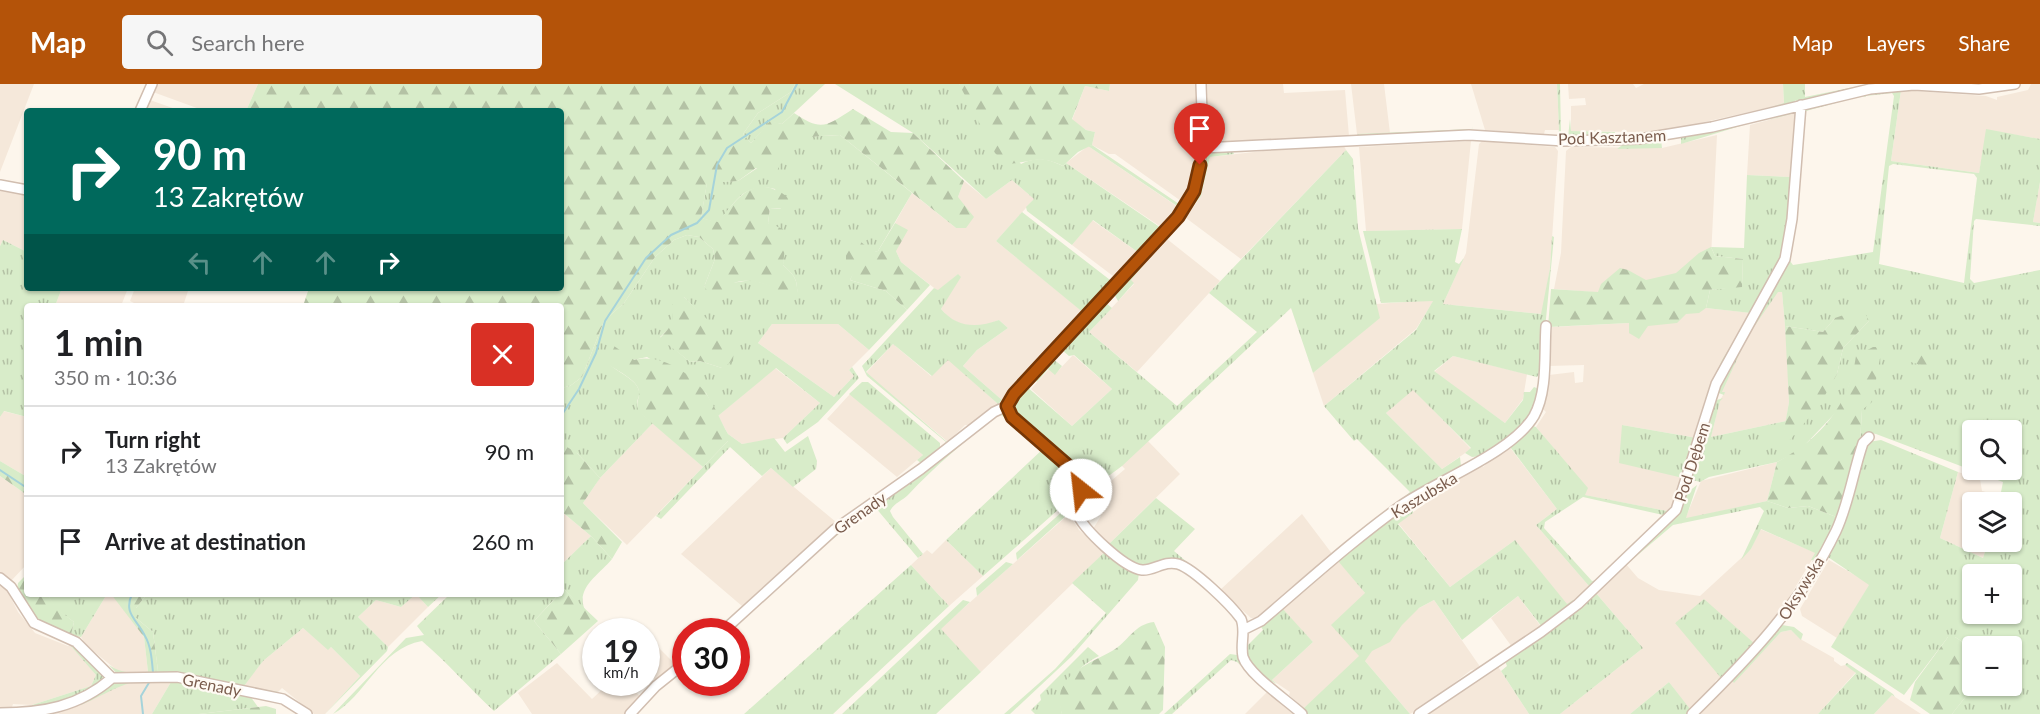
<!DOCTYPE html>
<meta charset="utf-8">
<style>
:root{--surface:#fff;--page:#f6f6f6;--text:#202124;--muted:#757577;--line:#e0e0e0;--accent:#b45309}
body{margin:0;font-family:Lato,sans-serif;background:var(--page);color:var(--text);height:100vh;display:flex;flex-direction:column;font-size:22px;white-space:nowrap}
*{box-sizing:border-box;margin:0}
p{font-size:20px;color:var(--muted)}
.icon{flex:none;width:33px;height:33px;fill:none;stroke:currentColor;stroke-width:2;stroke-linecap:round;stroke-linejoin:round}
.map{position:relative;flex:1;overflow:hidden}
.side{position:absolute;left:24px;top:219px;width:540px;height:294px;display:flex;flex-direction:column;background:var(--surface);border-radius:6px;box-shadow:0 2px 4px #0004}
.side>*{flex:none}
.guide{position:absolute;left:24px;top:24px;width:540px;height:183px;border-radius:6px;box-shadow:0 2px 4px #0004;background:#00695c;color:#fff;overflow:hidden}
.controls{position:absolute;left:1962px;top:336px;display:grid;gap:12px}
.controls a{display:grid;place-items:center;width:60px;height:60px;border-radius:6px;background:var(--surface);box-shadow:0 2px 4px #0004;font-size:30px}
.speed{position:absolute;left:582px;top:534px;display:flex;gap:12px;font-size:30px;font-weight:700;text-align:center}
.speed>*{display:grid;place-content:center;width:78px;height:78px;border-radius:50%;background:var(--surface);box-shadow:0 2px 4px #0004;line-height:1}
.speed small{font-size:15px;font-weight:400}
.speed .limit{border:9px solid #d22;background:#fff;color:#111}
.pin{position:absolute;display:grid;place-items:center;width:51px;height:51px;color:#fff;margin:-62px -26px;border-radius:50% 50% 50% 0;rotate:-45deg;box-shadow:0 0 6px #0007}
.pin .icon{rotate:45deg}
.me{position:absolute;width:66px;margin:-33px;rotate:331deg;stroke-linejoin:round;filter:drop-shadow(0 0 4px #0008)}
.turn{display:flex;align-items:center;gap:21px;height:126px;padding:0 30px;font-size:27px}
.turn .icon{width:78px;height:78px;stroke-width:2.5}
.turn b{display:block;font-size:42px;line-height:51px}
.lanes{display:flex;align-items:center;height:57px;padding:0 30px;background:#0003;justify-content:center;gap:30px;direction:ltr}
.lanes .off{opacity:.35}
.round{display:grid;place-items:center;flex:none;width:63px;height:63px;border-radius:6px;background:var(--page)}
.summary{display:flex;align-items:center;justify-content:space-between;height:102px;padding:0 30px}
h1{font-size:36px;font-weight:700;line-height:45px}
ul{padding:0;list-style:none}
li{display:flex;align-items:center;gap:18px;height:90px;padding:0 30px;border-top:2px solid var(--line)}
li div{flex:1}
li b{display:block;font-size:22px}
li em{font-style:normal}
header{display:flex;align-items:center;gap:36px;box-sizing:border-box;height:84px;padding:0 30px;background:var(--accent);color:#fff}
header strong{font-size:28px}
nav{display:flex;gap:33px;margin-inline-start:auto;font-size:21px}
.search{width:420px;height:54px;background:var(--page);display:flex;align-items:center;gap:15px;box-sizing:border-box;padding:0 21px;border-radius:6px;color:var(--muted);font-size:22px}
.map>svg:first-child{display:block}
.residential{fill:#f5e8da}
.grass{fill:url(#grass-tufts);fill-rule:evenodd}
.forest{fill:url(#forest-firs)}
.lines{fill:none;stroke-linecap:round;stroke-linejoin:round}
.stream{stroke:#a5d3da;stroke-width:2}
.minor-casing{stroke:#d1beb0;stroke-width:12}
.minor{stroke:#fff;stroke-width:9}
.route-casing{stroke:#753606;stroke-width:15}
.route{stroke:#b45309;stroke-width:10}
.labels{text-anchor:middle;stroke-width:4.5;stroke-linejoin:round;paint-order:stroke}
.street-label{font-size:16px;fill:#7a5c4d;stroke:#fffaf3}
</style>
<header>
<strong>Map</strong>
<div class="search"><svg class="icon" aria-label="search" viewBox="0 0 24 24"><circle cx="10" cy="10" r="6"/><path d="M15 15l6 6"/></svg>Search here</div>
<nav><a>Map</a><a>Layers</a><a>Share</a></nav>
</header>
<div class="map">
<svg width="2040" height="630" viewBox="0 0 2040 630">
<defs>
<pattern id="grass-tufts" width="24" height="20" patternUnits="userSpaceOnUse" patternTransform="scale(1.5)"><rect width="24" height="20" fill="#d8ecc9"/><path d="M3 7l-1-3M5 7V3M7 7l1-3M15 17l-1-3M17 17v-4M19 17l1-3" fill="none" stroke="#b4c2a5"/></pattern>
<pattern id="forest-firs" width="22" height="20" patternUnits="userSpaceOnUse" patternTransform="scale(1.5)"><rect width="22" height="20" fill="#d8ecc9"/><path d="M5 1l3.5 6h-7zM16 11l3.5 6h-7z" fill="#b4c2a5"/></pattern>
</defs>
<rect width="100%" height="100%" fill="#fdf6ec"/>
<!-- residential -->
<path class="residential" d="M0 0H34L0 88Z
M156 0H258L246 27H205L153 8Z
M1110 0H1197L1199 60 1194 91 1181 117 1115 70H1109L1092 61 1095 48 1086 46 1072 36 1085 2 1109 7Z
M1207 0H1283L1284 9 1345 6 1349 52 1215 58 1209 52Z
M1351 0H1384L1390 49 1357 50Z
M1471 0H1557L1559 46H1545L1544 50 1485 46Z
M1568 0H1633L1636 4 1644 0H1783L1784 20 1669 46 1640 48 1571 47V22L1586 21 1585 14 1569 15Z
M2031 0H2040V55L1987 46 1979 89 1891 77 1901 6 1986 12 1997 16V13L2028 6Z
M150 16 181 27H145Z
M1795 29 1791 93 1747 91 1750 41Z
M1717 51 1710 194 1630 211 1554 205 1561 169 1566 67 1571 63 1662 64Z
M1471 57 1462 145 1366 147 1359 63Z
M1482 57 1555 63 1558 67 1550 184 1542 230 1443 220 1466 169 1479 60Z
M1088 62 1178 123 1161 143 1066 79Z
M1344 62 1346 66 1241 175 1186 134 1201 112 1210 73 1298 63Z
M1012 96 1034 115 996 157 1082 227 1077 232 1079 236 1002 316 963 282 977 266 1008 244 999 236 983 242 964 241 950 235 941 225 958 190 938 207 901 178 896 167 895 139 912 109 956 144 958 113 964 97 986 115Z
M2040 98V139L2033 138Z
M0 106 27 111V168L3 156 0 162Z
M1092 136 1139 169 1121 191 1113 192 1072 161Z
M1167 155 1220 197 1137 288 1089 248 1134 200 1130 196Z
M62 204H128L121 222H55Z
M135 204H189L183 222H140L130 217Z
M1777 208H1782L1787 265 1789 318 1786 337 1711 353 1720 316 1725 308 1721 309 1750 247Z
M1434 216 1416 245 1324 322 1313 289 1379 234 1376 220Z
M1706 224 1752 229 1713 294 1705 315 1697 354 1622 341 1683 394 1672 428 1584 411 1587 404 1536 343 1546 328 1543 325 1546 294 1549 291 1574 288 1575 299 1583 298 1584 281 1548 282 1552 243 1629 239Z
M772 240H838L869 266 849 286 854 292 834 313 758 259Z
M893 260 931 292 948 275 998 320 970 341H965L948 358 866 289Z
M1073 271 1112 305 1072 342 1031 305 1049 285 1055 290Z
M1453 272 1527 290 1523 315 1505 339 1434 288Z
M775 284 820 319 783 354 742 360 728 350 718 332Z
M1413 305 1471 365 1442 385 1386 329Z
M850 310 923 371 897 393 827 335Z
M3 327 27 333V393L0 377V333Z
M653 339 703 383 627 461 583 419 600 394Z
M1147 356 1180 390 1109 460 1093 445 1101 432 1091 414 1125 385 1121 381Z
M1508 361 1557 425 1536 441 1590 503 1567 521 1515 456 1450 503 1398 439 1481 380 1483 383Z
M1777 378 1767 417 1685 435 1701 397Z
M771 384 836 438 742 522 681 470Z
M1958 388 1980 395 1982 407 2000 412 1999 418H1972V458H1988L1983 474 1940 454Z
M0 392 27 411V480L10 498 0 491Z
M561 427 591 452 561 481Z
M1069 430 1079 446 1105 468 981 588 940 545Z
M1302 430 1333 471 1259 535 1251 534 1220 506Z
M1760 445 1816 469 1776 535 1755 561 1675 538 1722 594 1716 596 1712 604 1690 626 1669 598 1630 630H1560L1643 564 1595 508 1625 479 1638 494 1659 506 1700 512 1751 465Z
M946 456 983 492 949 522 911 481 927 466 932 470Z
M1338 476 1365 509 1399 535 1434 516 1481 584 1471 586 1426 621 1410 630 1365 577 1304 624 1289 611 1290 608 1272 596 1313 558 1281 524Z
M1829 476 1870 500 1837 554 1802 532 1800 525Z
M0 499 6 504 18 528 35 549 68 562 70 561 84 576 96 591 91 602 32 621 13 620 12 623H0Z
M107 510H111L125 525 144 553 148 588H119L86 561 81 553Z
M416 510 428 523 388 563 358 533 376 516 401 523Z
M1518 512 1542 544 1512 563 1491 534Z
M303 544 328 565 331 563 360 592 325 630H314L282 604 278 608 243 602 263 577Z
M1791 546 1802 556 1834 574V577L1841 582 1845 581 1856 588 1818 630H1697L1731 595 1734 598 1781 548Z
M647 552 675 580 657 596 647 592Z
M557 579 592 615 609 599H626L640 612 625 630H532L518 609Z
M1497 581 1529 630H1424L1435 622H1441L1451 615 1452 609Z
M146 596 171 598 152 630H57L83 620 117 602Z
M1270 605 1297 630H1245Z
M1892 611 1921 630H1874Z"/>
<!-- grass -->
<path class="grass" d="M795 0H825L782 40 770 38 751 59 743 50 758 29 791 8Z
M835 0H959L1021 80C1036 72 1048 75 1063 82L1066 79 1164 146 1118 195 1113 192 1121 191 1139 169 1093 136 1072 161 1027 127 1026 123 1034 115 1012 96 986 115 913 49Z
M1557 0H1560L1561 48 1560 53 1556 54 1559 46Z
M1783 0H1805V13L1869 0H1887L1797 19 1796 16 1791 21 1763 28V26L1784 19Z
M1920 5 1901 6 1891 77 1979 89 1986 45 2040 55V98L2033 138 2040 139V142L1976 135 1974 137 1970 195 1974 199 2040 186V630H1952L1974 602H2012V562L1972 564 1955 553H1948L1904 611 1831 563 1869 501 1825 471 1868 358 1881 356 1958 388 1940 454 1983 474 1988 458H2012V418H1999L2003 398 1876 350 1870 349 1860 359 1862 326 1857 272 1853 291 1841 323 1799 367 1777 378 1709 393 1700 398 1690 395 1714 317 1723 314 1720 317 1711 353 1786 337 1783 358 1837 290 1843 264 1869 237 1835 234 1823 248 1785 242 1782 208H1778L1747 253 1779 193 1805 24 1895 6 1898 8 1900 6ZM1892 9 1894 12 1873 168 1793 181 1790 177 1806 27 1858 13ZM1893 80 1974 90 1977 94 1964 199 1879 180 1889 82ZM1972 346H2012V386H1972ZM1972 490H2012V530H1972Z
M1796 27 1799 29 1784 169 1708 316 1705 315 1722 276 1751 229 1706 224 1710 206 1742 202 1743 175 1715 172 1711 163 1744 164 1747 91 1791 93 1795 29 1768 36Z
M1570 35 1571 47 1615 48 1614 54 1568 53Z
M1760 36 1681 60V53Z
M1473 42 1471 47 1361 53 1357 50 1472 45Z
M840 51 912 109 878 167C866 169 855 186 850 196L886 207 907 226 869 266 838 240H772L758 259 834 313 854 292 849 286 852 283 859 294 818 338 787 360 783 354 820 319 776 284 718 332 706 309 647 273 610 281C617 287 632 294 637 302 646 318 623 316 653 339L600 394 577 369 561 366V304L570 302 582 293 604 237 624 219 655 173 674 156 687 151 699 153 713 165 715 175 704 203 752 196 797 209C798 195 793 190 783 181 784 166 780 148 768 139L770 124 781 125 775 105C744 98 736 117 718 139L701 134 707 98 738 97 803 53ZM684 213 703 232 722 284 700 277 690 278 660 253 671 243Z
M1661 56 1662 64 1617 65 1625 59Z
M1092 61 1179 120 1180 124 1088 62Z
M1232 66 1234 70 1210 73 1201 112 1166 157 1195 113 1206 72 1215 68Z
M1346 66 1353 75 1358 144 1380 234 1313 289 1291 224 1122 382 1095 402 1088 401 1014 330 1011 321 1026 302 1072 342 1112 305 1074 271 1069 272 1062 266 1106 219 1112 224 1089 248 1177 322 1257 248 1209 209Z
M1022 128 1114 199 1085 230 996 157Z
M1462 145 1455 178 1459 180 1464 174 1443 220 1541 230 1550 184 1552 152 1554 153 1541 286 1537 293 1453 272 1434 287 1505 339 1523 316 1524 308H1530L1534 303 1539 305C1537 317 1535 327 1528 337 1519 349 1486 372 1472 373L1465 369 1471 364 1413 306 1386 329 1442 385 1460 373 1461 382 1303 497 1410 408 1357 355 1354 357 1324 322 1416 246 1433 217 1381 219 1363 147Z
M3 156 27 168V204H62L55 222H27V333L4 327 0 333V162Z
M1146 176H1148L1131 196 1134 199 1118 217 1114 210Z
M958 190 961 193 941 225C957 244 977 244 999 236L1008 244 977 266 963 282 1002 316 998 320 948 276 932 292 893 260 866 288 947 358 960 349 949 359 946 358 867 292 862 282 934 204 938 206Z
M1742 259 1744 260 1722 308H1725L1724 311 1716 308Z
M1053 275 1062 282 1055 291 1048 285 1037 298 1034 294Z
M862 298H868L940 359V366L922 380 917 376 923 371 849 310Z
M1703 324 1706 326 1704 334 1683 394 1619 379 1622 341 1697 354Z
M998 329 1004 330 1017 342 1001 331 997 332C965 357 935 382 908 411 902 417 894 419 890 427L893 433 923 470 918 474 875 423 831 456 727 548 842 445Z
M1530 341 1536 343 1588 404 1585 411 1672 428 1664 436 1663 431 1583 413 1545 438 1544 444 1592 497 1597 496 1579 515 1576 514 1589 502 1536 441 1557 425 1507 359Z
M728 350 742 360 774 354 785 368 808 352 817 377 816 385 793 403 771 384 762 392 730 363 661 435 656 432 728 357Z
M1044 364C1059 377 1079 389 1076 410L983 492 946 456Z
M1697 401 1686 434 1767 417 1788 424 1808 422 1839 434 1816 477 1811 476 1815 469 1761 445 1751 465 1741 476 1764 427 1760 423 1673 441 1626 481 1625 479 1682 420 1688 408Z
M1156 414 1195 445 1174 467 1220 506 1189 483 1136 482 1099 451 1109 460Z
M1412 419 1413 429 1398 440 1450 503 1515 456 1567 520 1573 516V520L1542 543 1518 512 1462 556 1434 516 1419 524 1402 541 1390 558 1372 567 1365 577 1410 630H1306L1296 621 1298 619 1304 624 1359 572 1331 541 1365 509 1338 477 1282 524 1313 558 1272 596 1277 600C1261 593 1248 581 1246 563L1263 546 1260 541 1401 424Z
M1064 426 1068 430 1017 476 1016 469Z
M591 452 612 475C599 491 575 504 585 526L564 505 561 508V481Z
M1107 466 1139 489 1138 496 1072 572 1010 630H1004L1055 585 1106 529 1072 499Z
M1006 478 1013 480 977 512 976 504Z
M911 481 949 522 833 630H744Z
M1595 508 1643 564 1560 630H1529L1501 587 1507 582 1504 575Z
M47 510H107L81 553 71 551 74 538 56 525Z
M147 510H442L428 523 416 510 401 523 376 516 358 533 388 563 387 567 325 630 360 592 331 563 328 566 303 544 263 577 244 602 278 608 276 609 163 589 118 591 109 581C125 592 139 588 158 587L153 548 136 534V524Z
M450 510H559L534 537 561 570 494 627C469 604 448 579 422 557 380 564 365 613 333 630L406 554 424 551 417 542Z
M1704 515 1755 560 1776 535 1777 537 1722 598 1719 597 1721 594 1675 539Z
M963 516 970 518 941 545 981 588 936 630H842Z
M1782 541 1794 543 1803 550 1801 556 1791 546 1781 548 1734 599 1731 595Z
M71 558 105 593 103 598 50 624 32 627V621L91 602 96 591 70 561Z
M1088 563 1099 572C1078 582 1055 605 1062 630H1035L1031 626 1041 616 1040 611Z
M1230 570 1237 571 1268 607 1237 578 1231 576 1172 630H1164Z
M1847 579 1893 610 1895 613 1892 611 1874 630H1818L1856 589 1845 581Z
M157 593 250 612 258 623 199 630H152L171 598C127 592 118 605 81 621L80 619 112 600Z
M1669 598 1690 625 1710 606V608L1688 630H1630Z"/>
<!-- forest -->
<path class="forest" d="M258 0H795L791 8 758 29 743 50 751 59 770 37 782 40 794 29C822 48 826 42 853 25L891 48 913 49 964 97 958 113 974 133 966 144H956L840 51C801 53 792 52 776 90L756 84 738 97 707 99 701 134 718 138C740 112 754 88 789 114L786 125 770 124 768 139 783 145 786 154 783 181C793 190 798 195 797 209L785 216 775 214 770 202C744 193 733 195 714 214L704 203 715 175 713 165 699 153 687 151 674 156 655 173 624 219 604 237 582 293 570 302 561 304V222H303L309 204H561V27H246Z
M959 0H1110L1109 7 1085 2 1072 35 1086 46 1095 48 1092 61 1078 68 1063 82C1038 70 1031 79 1006 80L995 69Z
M895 139 908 146 896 167 901 178 930 201 907 226 886 207 850 196 854 187 846 179V164L861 158 873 168 878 167Z
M1711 163 1715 172 1743 175 1742 203 1710 206 1706 224 1699 229 1686 230 1677 239 1648 242 1639 255 1629 249V239L1548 243 1551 205 1598 208 1601 200 1620 184 1628 186 1646 196 1676 189 1699 169Z
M684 213 729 256 734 264 733 277 722 284 700 277 690 278 660 254C671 243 675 238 671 223L675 216Z
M1852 228 1865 229 1869 237 1843 264 1837 290 1819 322 1788 358H1782L1789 318 1785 242 1823 248 1835 234Z
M614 262 634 276C660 269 688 287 705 308 714 320 720 336 728 350V357L703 383 639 328C635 319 639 317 639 308 639 297 618 287 609 281Z
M1873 263H1882L1872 318 1862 326 1860 359 1839 434 1808 422 1788 424 1767 417 1777 378C1821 355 1849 321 1856 272Z
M1910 266 1929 269 1928 283 1907 277Z
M567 363 577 369 600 394 583 419 622 458 612 475 591 452 561 427V366Z
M0 377 27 393V411L0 392Z
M27 490V510H47L57 525 74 538 71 551 40 539 17 507 18 499Z
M564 505 598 537 561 570 534 537Z
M111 510H147L136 524V534L153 548 158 587 148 588 144 553Z
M1154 538 1165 563 1163 626 1159 630H1062C1050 592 1087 581 1112 567 1128 558 1134 540 1154 538Z
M1948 553H1955L1972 564 1974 602 1952 630H1930L1910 616 1915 598Z
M266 622 276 625V630H199Z"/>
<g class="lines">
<!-- stream -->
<path class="stream" d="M561 332 579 305 596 269 605 237 646 174 671 151 697 139 709 126 717 81 727 64 782 28 797 0
M0 386 27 404
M132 510C123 530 137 535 145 552 151 562 152 577 153 589
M143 630 141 612 150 597"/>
<!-- minor casing -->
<g class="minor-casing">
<path id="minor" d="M1201 0C1203 63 1209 96 1166 148L1014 310 1007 322 1012 333 1077 390 1081 402 1077 429C1083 445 1124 484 1142 486 1154 487 1164 476 1178 480 1194 485 1231 521 1241 535 1246 547 1240 560 1243 573 1249 591 1287 616 1302 630
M140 27 152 0
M1203 64 1469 51 1564 57 1639 55 1712 43 1870 5 1914 1 1979 5 2015 0
M0 101 27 106
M0 494 11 503 34 539 76 558 112 594C79 623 42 629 0 629
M1243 546 1261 537C1307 498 1353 456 1402 421 1438 396 1512 369 1534 332 1548 307 1544 269 1546 242
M722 548 834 446 921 385 994 328 1007 322
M112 594 177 593 283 615 307 630
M630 630 656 602 686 578
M1419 630 1541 548 1578 520 1676 426 1716 300 1785 175 1792 135 1801 21
M1692 630C1749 574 1801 520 1836 447 1849 419 1853 388 1863 359L1869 353"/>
</g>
<!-- minor -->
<use href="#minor" class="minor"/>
</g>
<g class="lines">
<!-- route casing -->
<g class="route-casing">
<path id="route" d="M1081 406 1080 395 1074 387 1012 333 1007 322 1014 310 1178 133 1194 107 1200 81"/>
</g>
<!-- route -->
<use href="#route" class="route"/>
</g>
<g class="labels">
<!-- street labels -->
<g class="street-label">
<text transform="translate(1612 53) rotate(-2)" y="6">Pod Kasztanem</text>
<text transform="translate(1692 378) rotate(-72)" y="6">Pod Dębem</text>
<text transform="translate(1424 411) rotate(-31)" y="6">Kaszubska</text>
<text transform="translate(860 429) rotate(-35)" y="6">Grenady</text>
<text transform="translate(1801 504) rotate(-58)" y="6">Oksywska</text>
<text transform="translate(212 601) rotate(12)" y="6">Grenady</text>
</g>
</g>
</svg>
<div class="controls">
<a><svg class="icon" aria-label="search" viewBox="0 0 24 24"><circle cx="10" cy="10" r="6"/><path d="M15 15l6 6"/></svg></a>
<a><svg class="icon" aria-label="layers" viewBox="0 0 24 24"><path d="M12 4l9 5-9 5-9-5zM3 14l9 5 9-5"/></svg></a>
<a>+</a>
<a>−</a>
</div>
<div class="speed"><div>19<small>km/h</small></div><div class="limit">30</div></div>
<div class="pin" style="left:1200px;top:81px;background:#d93025"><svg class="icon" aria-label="arrive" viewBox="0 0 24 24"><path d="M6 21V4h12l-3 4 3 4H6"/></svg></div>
<svg class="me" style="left:1081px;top:406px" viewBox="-20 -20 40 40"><circle r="19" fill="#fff"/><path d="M0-13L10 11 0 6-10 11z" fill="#b45309"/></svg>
<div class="guide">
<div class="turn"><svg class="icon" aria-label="right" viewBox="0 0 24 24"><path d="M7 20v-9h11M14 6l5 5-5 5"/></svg><div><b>90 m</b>13 Zakrętów</div></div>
<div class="lanes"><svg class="icon off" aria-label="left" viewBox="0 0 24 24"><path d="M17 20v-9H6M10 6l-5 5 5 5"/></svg><svg class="icon off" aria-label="ahead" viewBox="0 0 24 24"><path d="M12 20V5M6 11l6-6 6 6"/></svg><svg class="icon off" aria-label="ahead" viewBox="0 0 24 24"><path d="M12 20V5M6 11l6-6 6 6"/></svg><svg class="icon" aria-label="right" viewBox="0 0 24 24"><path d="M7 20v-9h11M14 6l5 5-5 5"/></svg></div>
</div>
<section class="side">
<div class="summary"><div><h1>1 min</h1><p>350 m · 10:36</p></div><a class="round" style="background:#d93025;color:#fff"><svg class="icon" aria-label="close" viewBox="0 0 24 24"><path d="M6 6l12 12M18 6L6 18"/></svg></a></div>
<ul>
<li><svg class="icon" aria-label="right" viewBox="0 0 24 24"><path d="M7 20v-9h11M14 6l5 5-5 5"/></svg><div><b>Turn right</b><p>13 Zakrętów</p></div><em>90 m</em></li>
<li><svg class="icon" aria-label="arrive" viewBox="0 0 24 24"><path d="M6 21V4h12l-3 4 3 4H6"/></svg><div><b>Arrive at destination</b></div><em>260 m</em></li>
</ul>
</section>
</div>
